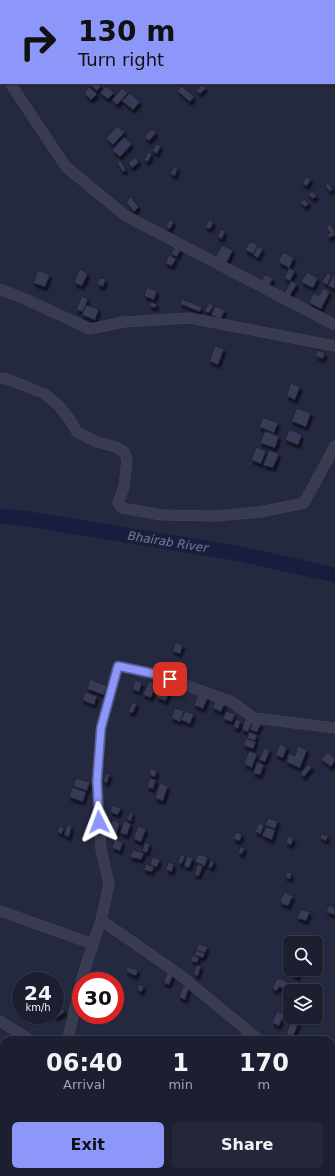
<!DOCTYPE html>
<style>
:root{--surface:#1c1f30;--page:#252738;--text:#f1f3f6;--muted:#a0a2ab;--line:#3a3d4c;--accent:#8d97f9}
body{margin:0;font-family:"DejaVu Sans",sans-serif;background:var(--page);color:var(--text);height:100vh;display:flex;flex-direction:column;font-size:15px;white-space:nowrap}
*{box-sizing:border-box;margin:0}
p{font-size:13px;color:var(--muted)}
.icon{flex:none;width:22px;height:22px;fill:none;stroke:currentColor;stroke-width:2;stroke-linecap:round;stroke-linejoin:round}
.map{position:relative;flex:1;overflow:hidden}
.details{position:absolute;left:0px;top:1036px;width:335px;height:140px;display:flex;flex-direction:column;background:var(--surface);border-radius:12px 12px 0 0;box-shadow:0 1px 3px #0004,0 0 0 1px var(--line)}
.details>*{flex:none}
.banner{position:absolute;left:0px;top:0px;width:335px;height:84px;box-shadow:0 1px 3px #0004,0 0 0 1px var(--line);background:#8d97f9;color:#111;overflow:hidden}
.tools{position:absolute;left:283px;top:936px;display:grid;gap:8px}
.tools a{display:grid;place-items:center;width:40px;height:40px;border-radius:6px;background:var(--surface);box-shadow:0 1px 3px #0004,0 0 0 1px var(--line);font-size:20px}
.speed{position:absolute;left:12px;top:972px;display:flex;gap:8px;font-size:20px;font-weight:700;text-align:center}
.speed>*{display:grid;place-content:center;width:52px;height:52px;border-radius:50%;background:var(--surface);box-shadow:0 1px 3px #0004,0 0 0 1px var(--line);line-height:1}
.speed small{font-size:10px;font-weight:400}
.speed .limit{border:6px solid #d22;background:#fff;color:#111}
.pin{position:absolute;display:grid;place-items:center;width:34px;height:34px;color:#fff;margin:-17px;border-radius:8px;box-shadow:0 2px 6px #0006}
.me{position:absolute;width:44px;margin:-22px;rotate:357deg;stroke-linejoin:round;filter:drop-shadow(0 0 3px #0008)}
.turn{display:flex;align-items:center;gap:14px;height:84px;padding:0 12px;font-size:18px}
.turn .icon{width:52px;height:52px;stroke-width:2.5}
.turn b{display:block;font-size:28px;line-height:34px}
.eta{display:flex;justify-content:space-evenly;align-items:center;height:68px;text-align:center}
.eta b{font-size:24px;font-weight:700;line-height:28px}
.cta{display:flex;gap:8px;margin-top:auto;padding:8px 12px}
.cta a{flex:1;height:46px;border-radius:6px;background:var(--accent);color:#111;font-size:16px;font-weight:700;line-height:46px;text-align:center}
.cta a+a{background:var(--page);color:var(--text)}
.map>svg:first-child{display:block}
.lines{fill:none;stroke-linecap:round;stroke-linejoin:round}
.river{stroke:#181c3f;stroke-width:15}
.building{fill:#373b56;stroke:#202337;filter:url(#shadow)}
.minor-casing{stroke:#434559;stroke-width:11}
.minor{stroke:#393c50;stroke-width:10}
.route-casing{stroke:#5c62a2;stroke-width:10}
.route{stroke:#8d97f9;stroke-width:7}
.labels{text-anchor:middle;stroke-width:4;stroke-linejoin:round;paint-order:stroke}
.water-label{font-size:12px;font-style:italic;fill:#6f77aa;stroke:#1e2135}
</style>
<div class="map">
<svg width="335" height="1176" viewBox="0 0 335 1176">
<defs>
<filter id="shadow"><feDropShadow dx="2" dy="3.5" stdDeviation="1" flood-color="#0009"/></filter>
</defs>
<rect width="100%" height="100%" fill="#252940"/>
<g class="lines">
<!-- river -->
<path class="river" d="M0 516 28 519 236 553 335 575"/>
</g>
<!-- building -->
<path class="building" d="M1 0H16L15 1H1V17L0 18V1Z
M88 83H97L101 86 97 91Z
M202 85 206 88 200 94 196 91Z
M106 86 114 93 108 99 100 93Z
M182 86 194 97 190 102 177 91Z
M89 87 97 94 91 100 84 93Z
M122 88 128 93 117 105 112 100Z
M130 93 140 102 133 110 122 101Z
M117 126 125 132 113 145 106 138Z
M152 129 156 133 149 141 144 137Z
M124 137 132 144 120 157 112 150Z
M156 144 161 146 157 154 152 151Z
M148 152 152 154 148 162 144 160Z
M135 157 139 162 132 168 128 163Z
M120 160 126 170 123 172 117 163Z
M174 166 178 168 175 176 170 174Z
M306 177 311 179 307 186 302 184Z
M328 183 333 189 330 192 325 186Z
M312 191 317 196 313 199 308 194Z
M131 197 139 207 134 212 126 202Z
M304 199 309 204 305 207 300 202Z
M169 220 174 222 170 229 166 227Z
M209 220 214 222 210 229 205 227Z
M330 224 335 231V235L329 238 327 235 330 233 326 227Z
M221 229 225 232 222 239 217 237Z
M250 241 258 245 253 254 245 250Z
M222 245 233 250 226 264 215 258Z
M258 246 263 249 258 258 253 255Z
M175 247 181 249 177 257 171 254Z
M283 252 294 258 289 268 278 262Z
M169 255 176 259 172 266 165 263Z
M289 268 295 271 290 281 284 278Z
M79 269 88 273 82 286 74 283Z
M38 270 50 275 45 287 33 283Z
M307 272 318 278 313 288 301 282Z
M327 273 332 275 327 285 322 282Z
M265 274 273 278 269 286 261 282Z
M334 274H335V289L328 286Z
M99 278 106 279 103 287 97 284Z
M291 281 297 284 289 297 284 294Z
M147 287 157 291 154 300 144 296Z
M323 288 330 292 321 309 309 303 314 293 319 296Z
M82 296 88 299 83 312 76 310Z
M182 299 202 307 200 312 180 304Z
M151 302 157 304 155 308 149 306Z
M209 303 214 306 209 313 204 311Z
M86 305 99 309 95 320 82 315Z
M215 306 225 310 221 319 211 315Z
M215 346 224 349 218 365 209 361Z
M318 350 325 353 323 359 315 356Z
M291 383 300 387 295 400 286 396Z
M297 408 311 413 306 427 291 421Z
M263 417 278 423 274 433 259 427Z
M289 429 302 435 298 445 285 440Z
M265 431 279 436 275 448 260 443Z
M256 447 266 451 261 464 251 460Z
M269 450 279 454 273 468 263 465Z
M176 642 183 645 180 654 172 651Z
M90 679 107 686 104 695 87 689Z
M135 680 142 683 139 692 132 689Z
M149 681 156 684 151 698 143 695Z
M161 688 169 692 166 701 157 698Z
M85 692 97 696 94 705 82 700Z
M198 694 208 697 203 709 194 705Z
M216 700 225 703 221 712 212 708Z
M132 702 137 704 133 713 128 712Z
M175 708 184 711 180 722 171 718Z
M185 711 194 714 190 724 181 720Z
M226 711 235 714 232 722 223 719Z
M236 719 241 721 238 729 233 727Z
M245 719 252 722 248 732 242 730Z
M253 721 261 724 257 732 250 730Z
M249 732 257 735 255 741 247 738Z
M246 738 256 742 253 749 243 745Z
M280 744 287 747 283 758 275 755Z
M298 746 307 750 300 768 286 762 289 753 295 756Z
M264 748 270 750 265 762 259 760Z
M249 751 257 754 252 768 244 764Z
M327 752 335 758V761L331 767 321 760Z
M257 762 264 765 260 775 253 773Z
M308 764 312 767 304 777 300 774Z
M151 768 157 771 155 777 149 775Z
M106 773 110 774 107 783 103 781Z
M76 778 90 782 87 791 73 786Z
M150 778 156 780 153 789 147 787Z
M160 783 168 786 163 801 155 798Z
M72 787 86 792 83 802 69 797Z
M112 805 121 808 118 815 110 812Z
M130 812 133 813 131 821 127 820Z
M268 818 278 821 275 829 265 825Z
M112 820 120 823 116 835 108 833Z
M124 821 131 824 127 835 120 833Z
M259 823 264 825 261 834 255 832Z
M67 825 72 826 69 837 64 835Z
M59 826 64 828 62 834 57 832Z
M138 826 146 829 141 842 133 839Z
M266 827 275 830 272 840 262 836Z
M236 832 242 834 240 841 233 839Z
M321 834 328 836 326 841 320 838Z
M288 836 294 838 291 845 286 843Z
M115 839 123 842 120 851 112 848Z
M145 842 150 844 147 853 142 851Z
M240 847 245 848 242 854 238 853Z
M133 850 144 853 141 860 130 857Z
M181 854 185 856 182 864 178 863Z
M198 854 208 857 205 866 195 862Z
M187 856 193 858 189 868 184 866Z
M152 857 160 860 157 867 150 865Z
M211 860 214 861 212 868 208 867Z
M168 862 174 864 172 872 166 870Z
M146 864 154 867 152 872 144 870Z
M198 864 203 866 199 876 194 875Z
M287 872 292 873 290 879 285 877Z
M284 892 293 896 288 906 280 903Z
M329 905 335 908V915L326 912Z
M301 909 310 912 306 921 297 918Z
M199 944 208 947 205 953 196 950Z
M196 950 205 953 203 958 194 955Z
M192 955 199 958 197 963 191 961Z
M197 965 201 966 198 976 193 974Z
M127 967 138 970 136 976 126 972Z
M294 969H300L297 978 292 976Z
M167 973 173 975 169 985 163 983Z
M277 978 288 982 285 989 279 987 277 991 272 989Z
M295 981 302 984 301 988 294 985Z
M139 984 144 986 142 992 137 990Z
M183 986 189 988 185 1000 179 997Z
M61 1005 65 1012 56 1018 54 1015H55V1009Z
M277 1011 284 1014 279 1026 272 1023Z
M292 1019 299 1022 293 1037 286 1034Z
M243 1030 247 1031 244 1040 240 1039Z"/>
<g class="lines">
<!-- minor casing -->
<g class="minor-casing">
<path id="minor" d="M0 63 1 65
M10 83 66 167 126 216 335 325
M0 289 25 299 90 329 123 322 190 318 335 346
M0 378 7 379 45 394 59 406 70 420 77 432 97 442 116 447 124 452 127 459 125 478 124 487 118 503 122 508 162 515 216 516 260 512 304 503 335 446
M0 911 93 944
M101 920 109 884 101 849 97 781 101 728 118 666 155 674 232 702 254 718 335 728
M81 981 101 920 180 975 259 1040
M0 1021 30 1040
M68 1040 69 1034 81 982
M331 1096 335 1099
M109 1172 110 1176"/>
</g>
<!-- minor -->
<use href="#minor" class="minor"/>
</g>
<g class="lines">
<!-- route casing -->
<g class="route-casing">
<path id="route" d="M99 822 97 781 101 728 118 666 155 674 170 679"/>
</g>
<!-- route -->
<use href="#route" class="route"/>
</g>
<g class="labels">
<!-- water labels -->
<g class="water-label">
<text transform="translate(168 542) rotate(9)" y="4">Bhairab River</text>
</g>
</g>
</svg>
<div class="tools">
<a><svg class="icon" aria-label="search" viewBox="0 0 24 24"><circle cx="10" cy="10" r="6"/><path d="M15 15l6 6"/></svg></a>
<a><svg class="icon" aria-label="layers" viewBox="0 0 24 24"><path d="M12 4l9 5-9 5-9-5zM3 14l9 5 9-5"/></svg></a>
</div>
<div class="speed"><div>24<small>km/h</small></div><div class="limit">30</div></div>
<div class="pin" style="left:170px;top:679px;background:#d93025"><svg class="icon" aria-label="arrive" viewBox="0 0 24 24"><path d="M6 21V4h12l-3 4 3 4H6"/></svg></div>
<svg class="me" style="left:99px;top:822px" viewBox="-20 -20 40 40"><path d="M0-17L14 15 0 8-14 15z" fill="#8d97f9" stroke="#fff" stroke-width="4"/></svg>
<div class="banner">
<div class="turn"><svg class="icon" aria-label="right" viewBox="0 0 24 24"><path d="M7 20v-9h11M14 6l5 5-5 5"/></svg><div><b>130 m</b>Turn right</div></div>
</div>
<section class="details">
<div class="eta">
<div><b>06:40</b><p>Arrival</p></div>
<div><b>1</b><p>min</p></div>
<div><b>170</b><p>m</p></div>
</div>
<div class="cta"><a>Exit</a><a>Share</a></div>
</section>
</div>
